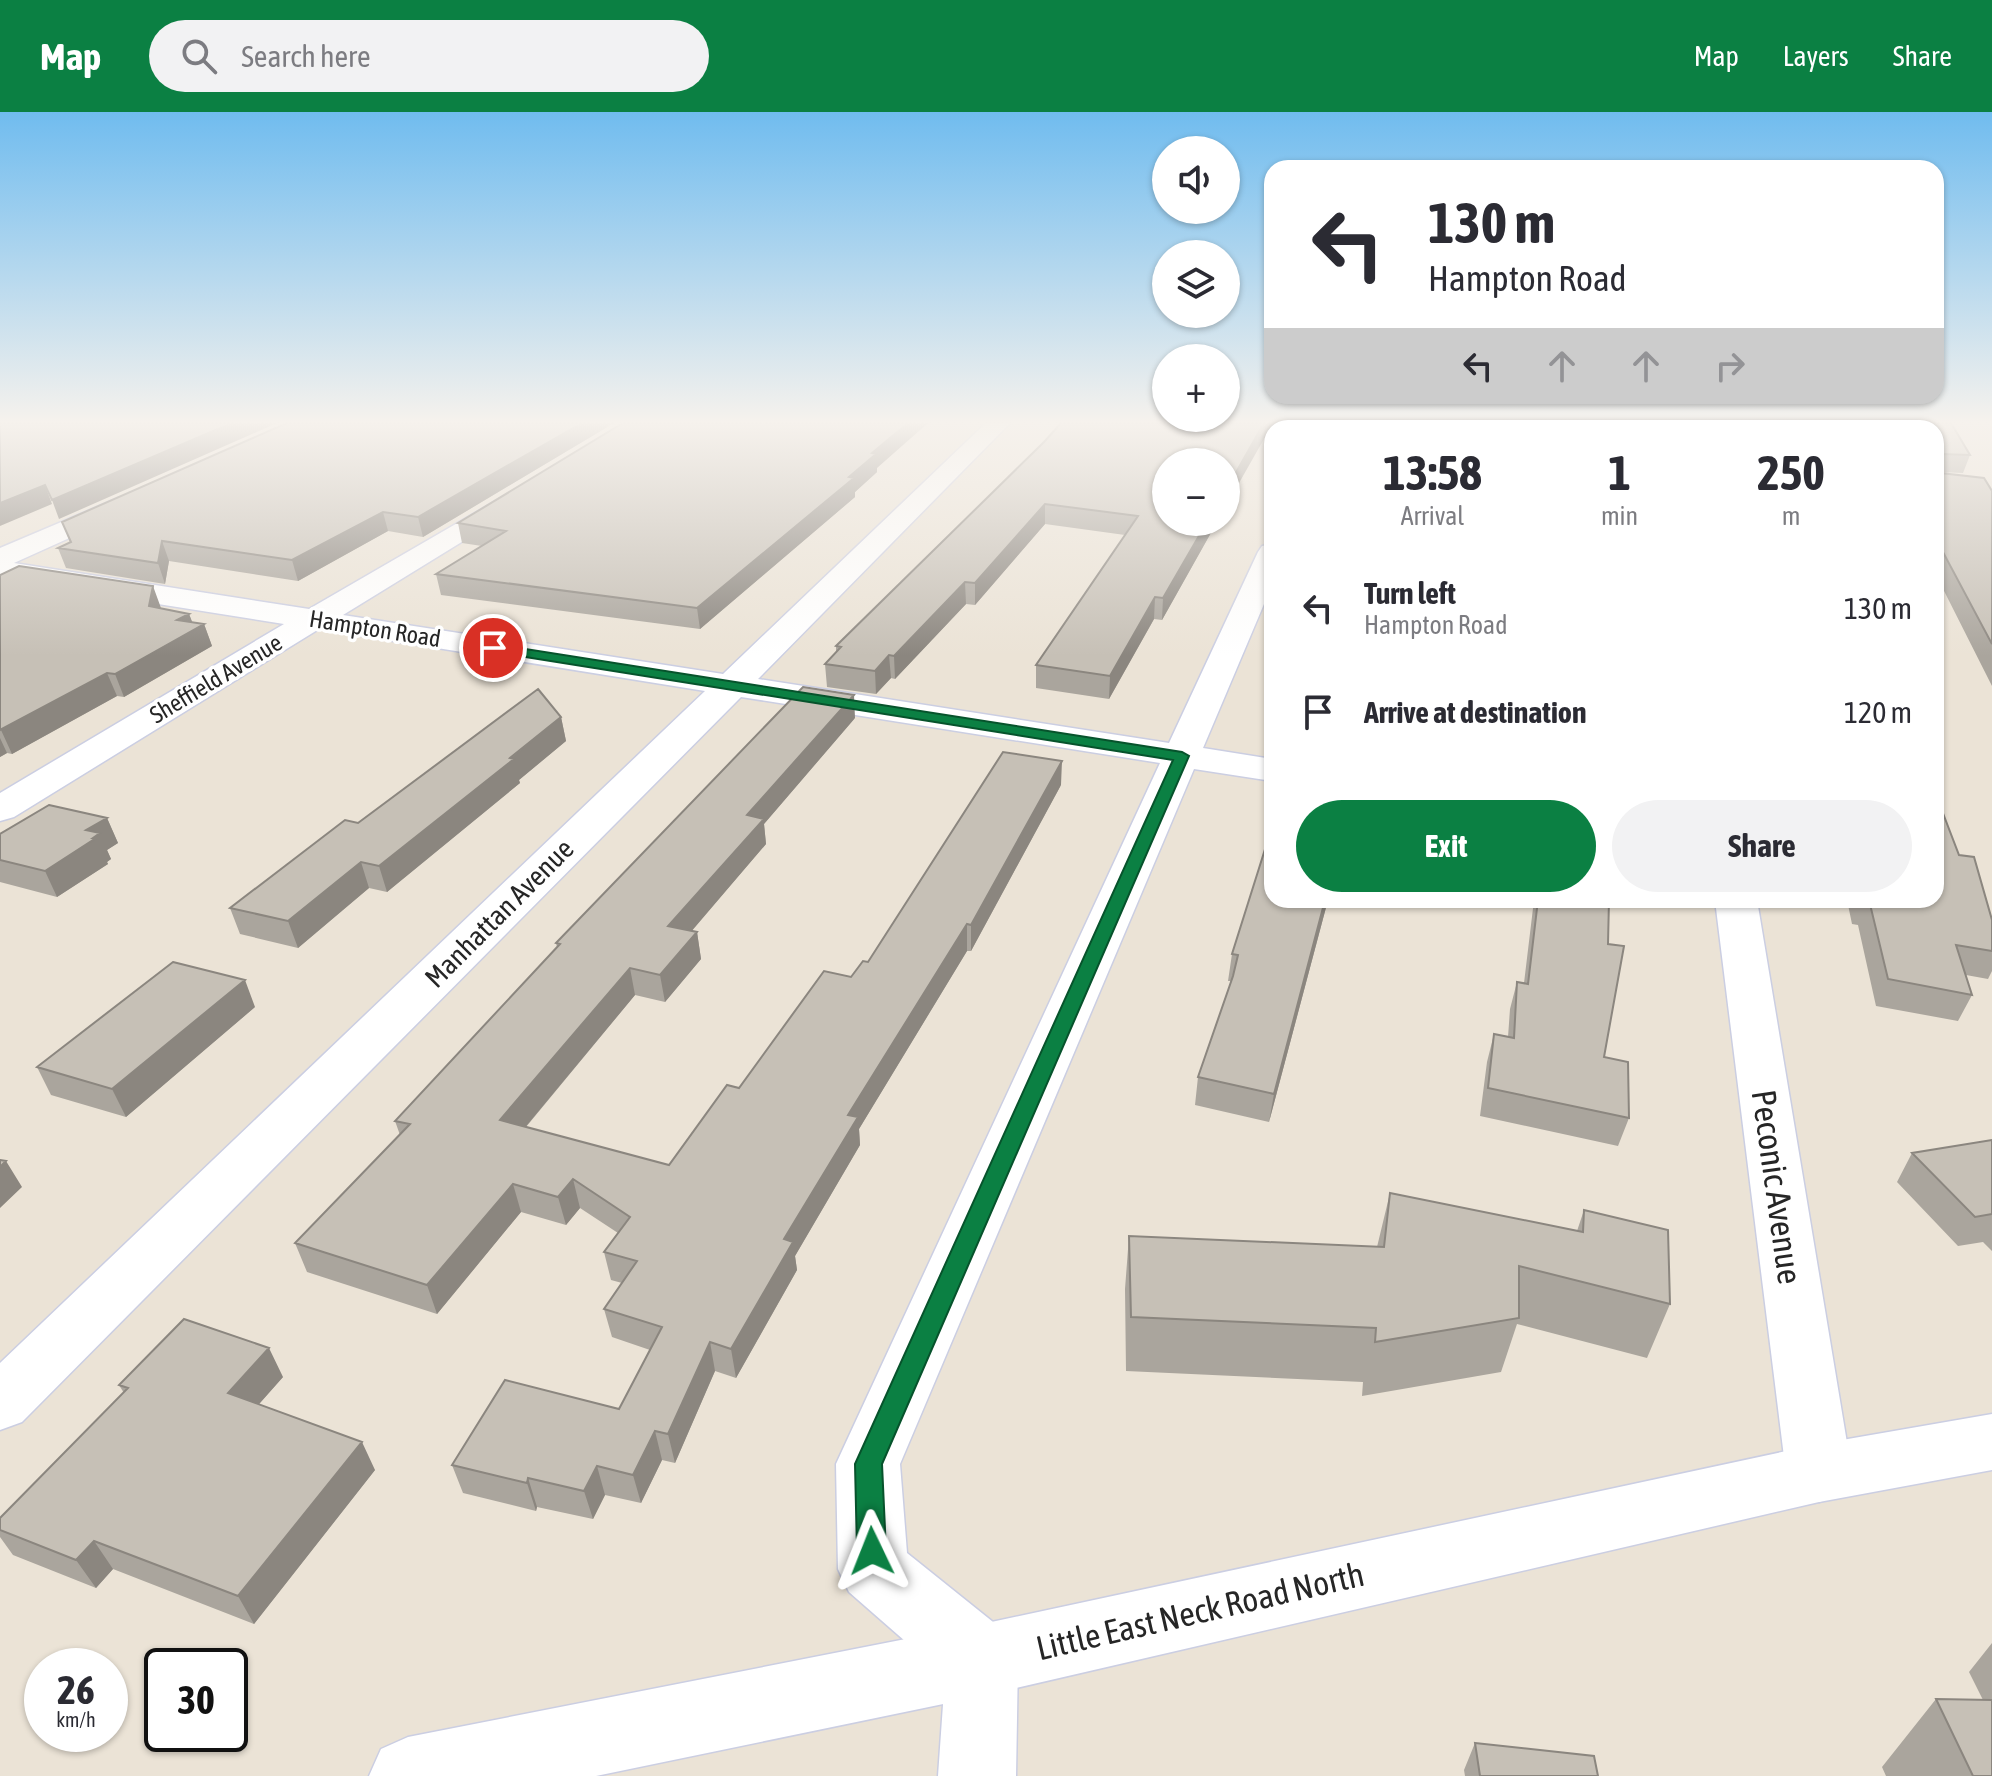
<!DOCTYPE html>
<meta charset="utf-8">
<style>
:root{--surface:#fff;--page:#f2f2f3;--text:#2b2b33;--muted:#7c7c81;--accent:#0b8043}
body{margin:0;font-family:"Asap Condensed",sans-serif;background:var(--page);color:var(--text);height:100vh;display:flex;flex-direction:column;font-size:30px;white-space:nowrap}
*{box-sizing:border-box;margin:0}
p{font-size:26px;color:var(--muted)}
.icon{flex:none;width:44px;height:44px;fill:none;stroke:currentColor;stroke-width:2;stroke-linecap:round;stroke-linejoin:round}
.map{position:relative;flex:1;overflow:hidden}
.panel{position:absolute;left:1264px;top:308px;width:680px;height:488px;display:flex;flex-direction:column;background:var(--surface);border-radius:24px;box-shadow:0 2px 6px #0004}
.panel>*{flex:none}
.guide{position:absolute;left:1264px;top:48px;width:680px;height:244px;border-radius:24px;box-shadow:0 2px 6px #0004;background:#fff;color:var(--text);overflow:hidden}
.tools{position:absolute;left:1152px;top:24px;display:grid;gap:16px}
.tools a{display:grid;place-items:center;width:88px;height:88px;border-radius:50%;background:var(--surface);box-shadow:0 2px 6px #0004;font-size:40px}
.speed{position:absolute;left:24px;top:1536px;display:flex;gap:16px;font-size:40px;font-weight:700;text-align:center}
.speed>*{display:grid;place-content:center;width:104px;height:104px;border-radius:50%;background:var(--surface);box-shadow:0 2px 6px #0004;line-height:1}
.speed small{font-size:20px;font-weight:400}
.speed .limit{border:4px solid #111;border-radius:12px;background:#fff;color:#111}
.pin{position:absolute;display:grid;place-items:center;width:68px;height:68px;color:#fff;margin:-34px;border:4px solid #fff;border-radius:50%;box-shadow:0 2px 8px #0007}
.me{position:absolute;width:88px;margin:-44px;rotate:358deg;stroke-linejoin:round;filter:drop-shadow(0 0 6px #0008)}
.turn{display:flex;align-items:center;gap:28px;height:168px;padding:0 32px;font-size:36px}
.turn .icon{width:104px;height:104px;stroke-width:2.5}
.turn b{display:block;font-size:56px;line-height:68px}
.lanes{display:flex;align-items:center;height:76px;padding:0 32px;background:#0003;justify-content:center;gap:40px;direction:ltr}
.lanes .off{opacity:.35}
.eta{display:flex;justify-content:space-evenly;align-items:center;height:136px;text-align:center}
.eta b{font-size:48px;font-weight:700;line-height:56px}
.primary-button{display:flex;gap:16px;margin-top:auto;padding:16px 32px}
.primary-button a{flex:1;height:92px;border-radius:48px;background:var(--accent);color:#fff;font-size:32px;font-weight:700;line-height:92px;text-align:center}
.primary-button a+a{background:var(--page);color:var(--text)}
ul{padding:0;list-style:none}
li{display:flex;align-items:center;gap:24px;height:104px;padding:0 32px}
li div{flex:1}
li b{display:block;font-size:30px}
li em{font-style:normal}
header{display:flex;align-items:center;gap:48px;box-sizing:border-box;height:112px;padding:0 40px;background:var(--accent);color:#fff}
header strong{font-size:38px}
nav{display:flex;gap:44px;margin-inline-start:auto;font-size:28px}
.search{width:560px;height:72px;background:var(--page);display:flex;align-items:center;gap:20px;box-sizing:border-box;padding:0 28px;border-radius:44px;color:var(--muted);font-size:30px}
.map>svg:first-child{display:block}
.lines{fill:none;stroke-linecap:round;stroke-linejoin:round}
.minor-casing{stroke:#cbcee2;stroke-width:3}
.secondary-casing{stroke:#cbcee2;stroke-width:3}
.minor{fill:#fff;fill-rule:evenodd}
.secondary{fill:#fff;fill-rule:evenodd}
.wall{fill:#aaa59d}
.shaded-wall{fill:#8b867f}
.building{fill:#c6c0b6;stroke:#8b867f;stroke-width:2}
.route{fill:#0b8043;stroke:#07532c;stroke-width:2}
.labels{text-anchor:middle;stroke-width:7;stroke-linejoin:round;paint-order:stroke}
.far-street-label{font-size:24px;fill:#262626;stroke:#fff}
.street-label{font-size:28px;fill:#262626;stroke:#fff}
.near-street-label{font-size:34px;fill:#262626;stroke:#fff}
</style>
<header>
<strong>Map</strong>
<div class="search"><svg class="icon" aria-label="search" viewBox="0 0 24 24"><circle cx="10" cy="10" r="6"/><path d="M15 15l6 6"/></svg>Search here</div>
<nav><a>Map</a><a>Layers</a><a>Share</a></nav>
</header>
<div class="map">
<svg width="1992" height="1664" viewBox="0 0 1992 1664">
<rect width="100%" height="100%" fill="#ebe3d6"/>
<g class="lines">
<!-- minor casing -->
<g class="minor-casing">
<path id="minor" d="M986 311H1010L758 567 1169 631 1258 440 1262 434 1272 432V473L1203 636 1272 647V669L1194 657 900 1352 907 1441 1008 1522 1018 1548 1016 1664H938L945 1564 849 1480 838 1457 836 1352 1160 651 741 585 22 1310 0 1318V1251L705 579 319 517 14 705 0 709V681L284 512 0 467V436L118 386 127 388 131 394 127 400 14 451 309 497 511 380 520 382 524 388 520 394 343 503 723 562Z
M1323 311H1392L1396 316H1326Z
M1650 311H1673L1674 316H1650Z
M1715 788H1757L1852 1361 1842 1382 1819 1390 1796 1382 1786 1361Z"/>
</g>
<!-- secondary casing -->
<g class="secondary-casing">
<path id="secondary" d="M1992 1302V1358L1819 1390 982 1584 596 1664H369L381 1637 408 1625 982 1512 1819 1332Z"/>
</g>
<!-- minor -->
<use href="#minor" class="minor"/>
<!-- secondary -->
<use href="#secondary" class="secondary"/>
</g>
<!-- wall -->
<path class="wall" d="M614 311 423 425 388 419 298 469 169 449 165 472 66 456 58 436 70 430 62 410Z
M1729 311H1951L1970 343 1963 361 1941 360V361L1992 379V574L1936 463V316H1730Z
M1044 330 1166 410H1217L1162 508 1154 507 1109 587 1036 576V553L1125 423 1045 412 975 493 966 492 895 567 891 566 876 582 827 575 825 552 836 540V534Z
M877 356V360L855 380V385L700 517 441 483 436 462 482 434 462 431 458 411Z
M0 463 189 502 192 510 204 512 212 534 124 585 117 584 12 642 7 641 0 645Z
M561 605 566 629 519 668 520 671 387 780 369 776 298 836 240 822 230 796 358 711Z
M855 606 764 712 766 732 691 819 697 820 701 847 665 890 635 883 526 1015 669 1053 739 976 851 865 1061 673 971 839H967L859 1017 860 1033 795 1144 797 1158 736 1266 715 1259 675 1351 662 1348 641 1391 605 1383 593 1407 537 1395 536 1399 463 1381 452 1353 619 1297 650 1238 612 1225 604 1197 622 1171 611 1168 604 1140 618 1121 580 1096 566 1113 521 1100 437 1202 307 1160 295 1131 400 1023 395 1009 557 835 556 831Z
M107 706 118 731 107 738 111 747 107 750 108 752 57 785 0 770V722Z
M1959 743 1992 808V859L1988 867 1966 863 1972 883 1958 909 1876 894 1858 813 1852 812 1847 788H1936Z
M1272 788H1328L1269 1010 1195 993 1198 965 1231 869H1228L1232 842Z
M1334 788H1360L1359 793Z
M1534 788H1609L1604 945 1629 1006 1618 1034 1480 1004 1487 950 1494 922 1508 925 1510 897 1517 870 1524 871Z
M255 895 126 1005 51 983 37 955Z
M1992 1028V1139L1983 1130 1958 1134 1897 1070 1912 1041Z
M1390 1081 1577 1119 1584 1098 1670 1192 1647 1246 1517 1212 1501 1260 1362 1284 1363 1270 1126 1259 1125 1177 1129 1124 1377 1135Z
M283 1265 259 1292 375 1358 254 1512 113 1457 96 1476 13 1443 0 1425V1406L124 1281 119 1273Z
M1992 1531V1664H1886L1882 1655 1936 1587 1983 1588 1969 1560Z
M1475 1631 1598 1664H1465L1464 1658Z"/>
<!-- shaded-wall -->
<path class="shaded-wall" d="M232 311H277L59 407 52 388Z
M582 311H614L423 425 418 405Z
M908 311H928L877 356V360L855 380V385L700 517 697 496 849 365 872 341Z
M1264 311H1273L1226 394V378Z
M45 373 52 392 0 414V391Z
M1045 392V412L975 493V471Z
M383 400 388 419 298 469 292 448Z
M1207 410H1217L1162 508 1163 486Z
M162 429 169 449 165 472 158 451Z
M965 470 966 492 895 567 894 544Z
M153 474 161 496 158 516 149 494Z
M1155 485 1154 507 1109 587 1110 564Z
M189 502 195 517 204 512 212 534 124 585 115 562 177 508Z
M889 543 891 566 876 582 875 559Z
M107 561 117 584 12 642 1 618Z
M854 583 855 606 764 712 766 732 673 841 668 814 747 703Z
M561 605 566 629 519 668 520 671 387 780 379 754Z
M0 626 7 641 0 645Z
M1062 649 1061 673 971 839V813Z
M107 706 118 731 107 738 111 747 107 750 108 752 57 785 45 759 86 718Z
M361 750 369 776 298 836 288 809Z
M1325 788H1328L1269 1010 1274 982Z
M967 812V839L859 1017 860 1033 795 1144 797 1158 736 1266 731 1237 784 1127 848 1003Z
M697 820 701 847 665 890 660 863Z
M630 856 635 883 508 1036 500 1008Z
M245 868 255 895 126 1005 112 977Z
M6 1049 22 1075 0 1096V1055Z
M573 1067 580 1096 566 1113 558 1085Z
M513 1072 521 1100 437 1202 427 1173Z
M710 1230 715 1259 675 1351 668 1322Z
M269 1236 283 1265 243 1310 228 1281Z
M655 1319 662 1348 641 1391 633 1363Z
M362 1330 375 1358 254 1512 238 1484Z
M597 1354 605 1383 593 1407 584 1379Z
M528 1366 537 1395 536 1399 527 1371Z
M94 1429 113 1457 96 1476 76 1448Z"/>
<!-- building -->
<path class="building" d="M0 311H232L52 388 45 373 0 391Z
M287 311H582L418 405 383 400 292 448 162 429 158 451 58 436 71 430 62 410Z
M623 311H908L872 341 876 342 849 365 854 366 697 496 436 462 506 419 458 411Z
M1061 311H1264L1226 378V350H1166V410H1207L1163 486 1155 485 1110 564 1036 553 1138 404 1045 392 975 471 965 470 894 544 889 543 875 559 825 552 841 535 836 534 1044 330Z
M1391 311H1471L1470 316H1389Z
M1538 311H1608V316H1538Z
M1737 311H1951L1970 343 1941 342V361L1984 366 1992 379V532L1936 427V316H1738Z
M19 454 153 474 149 494 189 502 177 508 204 512 115 562 107 561 0 618V463Z
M803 575 854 583 747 703 764 707 668 814 697 820 660 863 630 856 500 1008 669 1053 727 973 739 976 824 859 851 865 863 849 868 850 1003 640 1062 649 971 813 967 812 848 1003 858 1005 784 1127 793 1130 731 1237 710 1230 668 1322 655 1319 633 1363 597 1354 584 1379 528 1366 527 1371 452 1353 505 1268 619 1297 662 1215 604 1197 637 1149 604 1140 630 1105 573 1067 558 1085 513 1072 427 1173 295 1131 410 1012 395 1009 560 832 556 831Z
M538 577 561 605 510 646 514 647 379 754 361 750 288 809 230 796 345 708 358 711Z
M1936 683 1959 743 1974 745 1992 808V839L1956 833 1972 883 1888 867 1869 788H1936Z
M49 693 107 706 86 718 100 721 93 726H96L45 759 0 748V722Z
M1272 715V788H1325L1274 982 1198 965 1233 864 1238 843 1232 842Z
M1538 788H1609L1608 832 1624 834 1604 945 1628 950 1629 1006 1488 976 1494 922 1514 926 1517 870 1528 872Z
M173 850 245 868 112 977 37 955Z
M1992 1028V1102L1975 1105 1912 1041Z
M0 1048 6 1049 0 1055Z
M1390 1081 1583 1120 1584 1098 1668 1118 1670 1192 1519 1154V1206L1375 1230 1376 1216 1131 1205 1129 1124 1384 1135Z
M184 1207 269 1236 228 1281 362 1330 238 1484 94 1429 76 1448 0 1418V1406L128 1276 119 1273Z
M1936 1587 1992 1588V1664H1973Z
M1475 1631 1594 1644 1598 1664H1480Z"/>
<!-- sky -->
<linearGradient id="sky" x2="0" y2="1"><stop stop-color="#70bcef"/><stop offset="0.57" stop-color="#f6f2ed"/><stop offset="1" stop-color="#f6f2ed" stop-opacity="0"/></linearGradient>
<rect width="1992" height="544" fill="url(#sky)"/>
<!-- route -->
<path class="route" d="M493 532 1182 640 1189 644 882 1352 886 1439 882 1448 872 1452 862 1448 857 1439 855 1352 1173 648 488 539V533Z"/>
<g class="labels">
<!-- far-street labels -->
<g class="far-street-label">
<text transform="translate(375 517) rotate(9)" y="8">Hampton Road</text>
<text transform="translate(216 567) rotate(-31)" y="8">Sheffield Avenue</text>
</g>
<!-- street labels -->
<g class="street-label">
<text transform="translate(499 801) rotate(-45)" y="10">Manhattan Avenue</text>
</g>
<!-- near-street labels -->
<g class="near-street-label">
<text transform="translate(1777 1075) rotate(82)" y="12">Peconic Avenue</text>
<text transform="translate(1200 1499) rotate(-13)" y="12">Little East Neck Road North</text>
</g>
</g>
</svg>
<div class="tools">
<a><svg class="icon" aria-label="sound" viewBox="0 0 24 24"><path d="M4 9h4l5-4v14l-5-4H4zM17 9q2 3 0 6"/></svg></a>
<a><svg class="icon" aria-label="layers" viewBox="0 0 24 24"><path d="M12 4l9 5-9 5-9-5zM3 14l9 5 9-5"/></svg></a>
<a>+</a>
<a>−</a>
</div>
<div class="speed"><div>26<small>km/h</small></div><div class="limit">30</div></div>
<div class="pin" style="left:493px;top:536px;background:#d93025"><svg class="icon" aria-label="arrive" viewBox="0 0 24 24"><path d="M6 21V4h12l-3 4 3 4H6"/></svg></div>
<svg class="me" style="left:872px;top:1439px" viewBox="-20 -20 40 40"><path d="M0-17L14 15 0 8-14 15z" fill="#0b8043" stroke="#fff" stroke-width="4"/></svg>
<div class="guide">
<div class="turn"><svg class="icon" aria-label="left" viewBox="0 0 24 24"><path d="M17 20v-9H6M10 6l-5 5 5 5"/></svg><div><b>130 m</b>Hampton Road</div></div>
<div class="lanes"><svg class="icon" aria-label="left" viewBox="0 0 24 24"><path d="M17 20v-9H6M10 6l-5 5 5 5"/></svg><svg class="icon off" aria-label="ahead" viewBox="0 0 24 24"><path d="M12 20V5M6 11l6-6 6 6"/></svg><svg class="icon off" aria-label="ahead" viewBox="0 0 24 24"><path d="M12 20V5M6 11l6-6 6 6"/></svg><svg class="icon off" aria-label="right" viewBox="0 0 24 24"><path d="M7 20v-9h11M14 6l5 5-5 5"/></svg></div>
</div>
<section class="panel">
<div class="eta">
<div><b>13:58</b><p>Arrival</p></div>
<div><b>1</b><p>min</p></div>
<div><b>250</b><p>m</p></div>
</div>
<ul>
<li><svg class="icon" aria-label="left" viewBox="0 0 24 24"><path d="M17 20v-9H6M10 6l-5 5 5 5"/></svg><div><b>Turn left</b><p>Hampton Road</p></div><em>130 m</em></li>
<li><svg class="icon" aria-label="arrive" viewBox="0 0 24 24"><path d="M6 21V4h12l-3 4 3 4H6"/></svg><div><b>Arrive at destination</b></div><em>120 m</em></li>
</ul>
<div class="primary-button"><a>Exit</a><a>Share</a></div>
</section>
</div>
